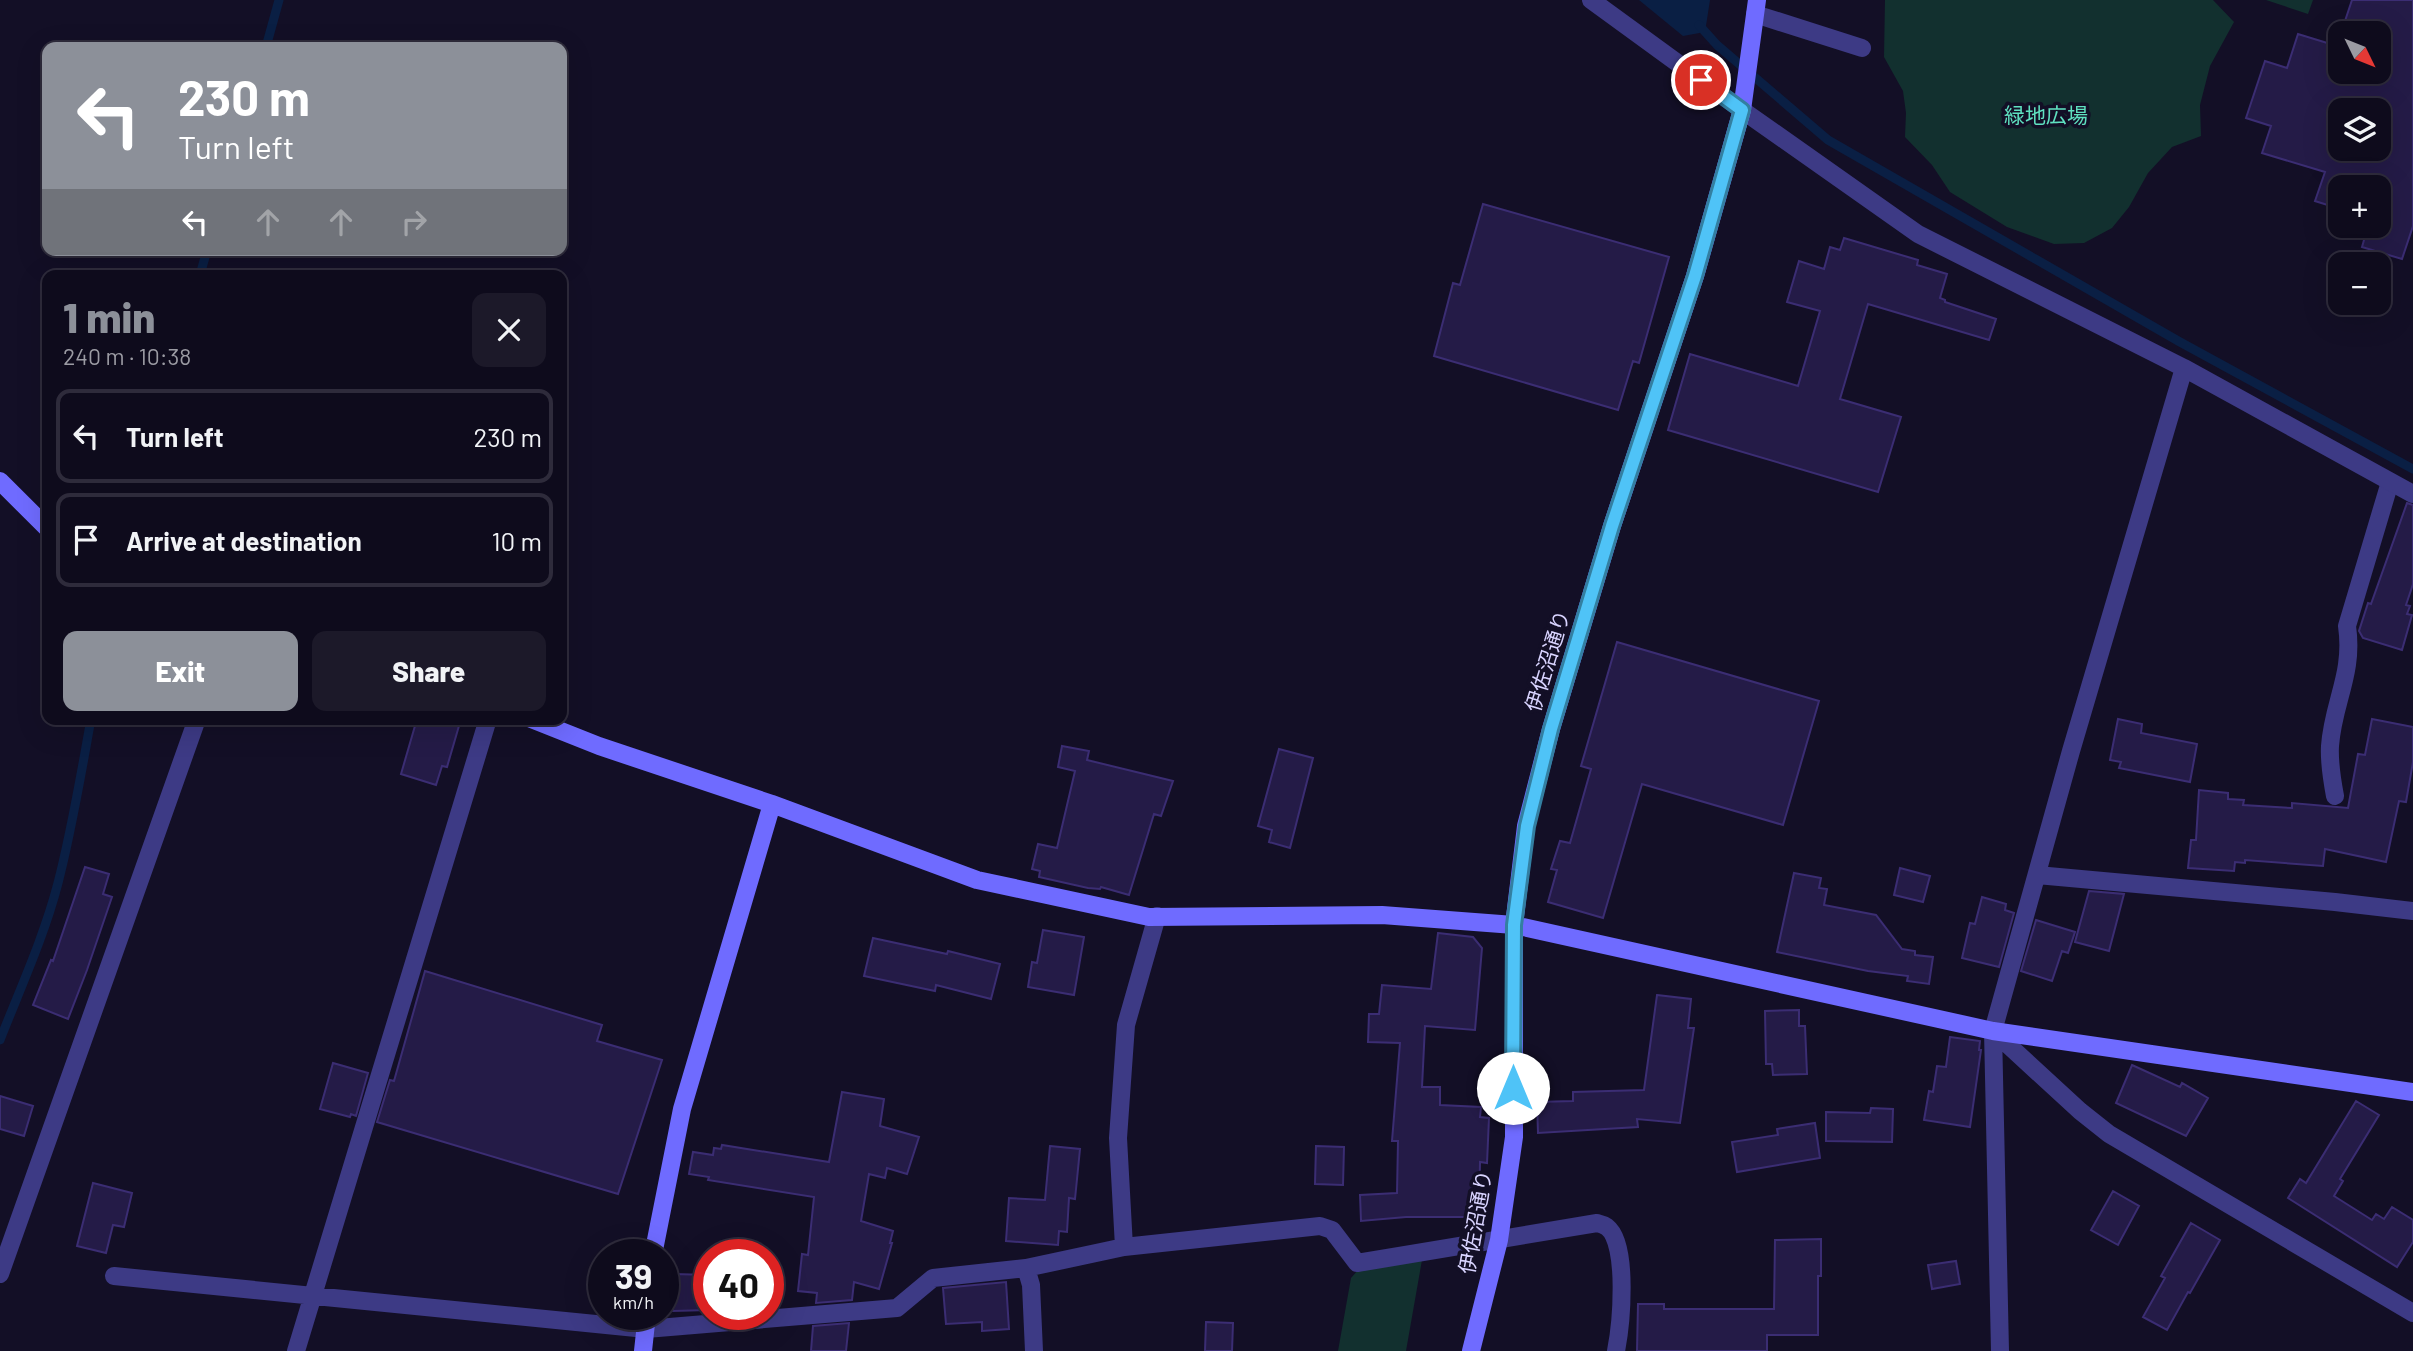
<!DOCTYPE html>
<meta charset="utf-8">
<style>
:root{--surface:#0e0b1c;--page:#1c1929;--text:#f1f3f6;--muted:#9b9ba3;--line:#2e2b3b;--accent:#8c9099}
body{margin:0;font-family:Barlow,"Noto Sans JP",sans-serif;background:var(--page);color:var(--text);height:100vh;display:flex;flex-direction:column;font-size:26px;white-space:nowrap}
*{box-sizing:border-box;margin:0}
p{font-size:23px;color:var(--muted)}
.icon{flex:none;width:38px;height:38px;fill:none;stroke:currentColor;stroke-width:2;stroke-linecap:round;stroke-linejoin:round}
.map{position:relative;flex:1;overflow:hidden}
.side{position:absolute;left:42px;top:270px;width:525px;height:455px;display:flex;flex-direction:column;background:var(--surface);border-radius:14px;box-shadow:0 7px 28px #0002,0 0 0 2px var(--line)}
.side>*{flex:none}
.banner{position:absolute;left:42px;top:42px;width:525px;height:214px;border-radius:14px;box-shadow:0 7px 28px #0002,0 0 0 2px var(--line);background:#8c9099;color:#fff;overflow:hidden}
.needle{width:46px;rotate:133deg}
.controls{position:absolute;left:2328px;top:21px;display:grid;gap:14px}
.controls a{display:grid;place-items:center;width:63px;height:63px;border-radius:14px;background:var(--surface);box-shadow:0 7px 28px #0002,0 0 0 2px var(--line);font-size:35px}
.speed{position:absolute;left:588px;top:1239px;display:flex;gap:14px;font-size:35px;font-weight:700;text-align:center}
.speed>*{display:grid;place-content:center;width:91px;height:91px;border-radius:50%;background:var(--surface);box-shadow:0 7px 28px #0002,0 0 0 2px var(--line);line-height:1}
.speed small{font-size:18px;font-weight:400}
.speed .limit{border:10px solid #d22;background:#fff;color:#111}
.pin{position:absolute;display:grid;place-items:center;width:60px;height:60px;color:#fff;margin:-30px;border:4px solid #fff;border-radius:50%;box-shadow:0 2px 7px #0007}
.me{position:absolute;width:77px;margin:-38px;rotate:0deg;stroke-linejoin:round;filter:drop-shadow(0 0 5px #0008)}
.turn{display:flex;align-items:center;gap:24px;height:147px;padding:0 21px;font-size:32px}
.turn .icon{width:91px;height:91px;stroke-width:2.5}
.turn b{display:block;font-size:49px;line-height:60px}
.lanes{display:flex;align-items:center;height:66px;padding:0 21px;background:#0003;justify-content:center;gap:35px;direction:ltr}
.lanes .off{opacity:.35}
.round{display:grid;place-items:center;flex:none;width:74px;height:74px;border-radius:14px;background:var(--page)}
.summary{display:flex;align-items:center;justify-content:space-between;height:119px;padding:0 21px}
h1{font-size:42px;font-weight:800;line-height:52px;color:var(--accent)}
.cta{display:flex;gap:14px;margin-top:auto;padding:14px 21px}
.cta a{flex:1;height:80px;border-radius:14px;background:var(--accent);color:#fff;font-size:28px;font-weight:800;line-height:80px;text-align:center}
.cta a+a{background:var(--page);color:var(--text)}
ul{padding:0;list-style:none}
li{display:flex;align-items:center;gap:21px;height:94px;margin:0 14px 10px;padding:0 7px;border:4px solid var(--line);border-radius:14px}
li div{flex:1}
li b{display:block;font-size:26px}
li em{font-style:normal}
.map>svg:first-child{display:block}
.green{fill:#12302f}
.water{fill:#0a1f44}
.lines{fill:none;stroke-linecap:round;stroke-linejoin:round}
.stream{stroke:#0a1f44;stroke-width:9}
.building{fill:#241b47;stroke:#3b2d73;stroke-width:2;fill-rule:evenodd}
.lane{stroke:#3d3a85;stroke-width:18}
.street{stroke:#3d3a85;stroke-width:18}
.secondary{stroke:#6f6bff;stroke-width:18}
.route-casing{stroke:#337fa1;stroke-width:18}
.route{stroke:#4fc3f7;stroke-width:12}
.labels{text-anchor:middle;stroke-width:7;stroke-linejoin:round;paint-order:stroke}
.park-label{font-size:21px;fill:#5fe0c0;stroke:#130f26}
.street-label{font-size:21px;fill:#d9d4ff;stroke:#130f26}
</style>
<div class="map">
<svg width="2413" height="1351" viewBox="0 0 2413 1351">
<rect width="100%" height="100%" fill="#130f26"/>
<!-- green -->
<path class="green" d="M1885 0H2213L2234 22 2210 66 2200 105 2201 136 2172 147 2148 173 2129 207 2112 228 2084 243 2054 244 2007 227 1950 192 1932 165 1905 137 1906 113 1903 91 1884 57Z
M2266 0H2313L2308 14Z
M1422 1260 1406 1351H1338L1351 1278 1358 1270Z"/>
<!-- water -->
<path class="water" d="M1639 0H1710L1705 32 1683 36Z"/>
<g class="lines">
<!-- stream -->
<path class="stream" d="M1699 25 1717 45 1828 140 2180 342 2413 469
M266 47 279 0
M200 275 207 250
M0 1040C20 989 44 937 58 883 72 829 81 774 91 719"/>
</g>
<!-- building -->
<path class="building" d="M2352 0H2413V226L2402 259 2362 247 2368 226H2378V187H2340V209L2315 201 2325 172 2262 153 2271 126 2246 118 2265 61 2287 68 2298 34 2337 46 2340 38V72H2378V33H2341ZM2340 110H2378V149H2340Z
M1483 204 1669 257 1639 363 1633 361 1618 410 1434 356 1453 283 1460 285Z
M1844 238 1918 260 1917 265 1947 274 1940 298 1945 300V302L1996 319 1989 340 1868 304 1840 399 1901 417 1878 492 1668 430 1690 354 1798 386 1820 311 1787 302 1799 261 1824 269 1830 247 1840 250Z
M2407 503 2413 505V584L2406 605 2410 606 2407 614 2412 615 2402 650 2363 638 2359 631 2368 603 2371 604Z
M1617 642 1819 701 1783 825 1642 784 1603 918 1548 902 1557 870 1551 869 1560 841 1570 843 1591 769 1581 766Z
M417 719H461L447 767 442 766 436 785 401 774Z
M2118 719 2142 724 2141 733 2197 744 2190 782 2119 768 2121 762 2110 760Z
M2372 719 2413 727V762L2406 802 2399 801 2386 862 2325 849 2323 866 2245 860V863L2235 862 2234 871 2188 868 2191 840H2196L2199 790 2228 793V799L2244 800 2243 805 2292 808V803L2348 808 2358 754 2365 755Z
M1062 746 1089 751 1087 760 1173 781 1161 816 1154 814 1129 895 1101 887 1100 889 1088 888 1039 877 1040 871 1032 869 1038 844 1057 848 1075 771 1058 767Z
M1279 749 1313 758 1290 848 1269 842 1272 830 1258 826Z
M85 867 109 874 103 894 112 897 87 970 68 1019 33 1005 51 960 53 961Z
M1900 868 1930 876 1923 902 1894 895Z
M1794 873 1821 878 1819 888 1827 889 1824 905 1876 915 1902 949 1915 951V955L1933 957 1929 984 1907 981 1908 976 1868 971 1777 952Z
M2089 891 2124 894 2109 951 2075 942Z
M1982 897 2006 904 2005 910 2014 913 1999 967 1962 958 1970 923 1975 924Z
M2036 920 2075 932 2068 953 2062 951 2052 981 2021 971Z
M1043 930 1084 937 1074 995 1028 987 1032 962 1037 963Z
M1438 933 1473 937 1482 948 1475 1030 1425 1026 1422 1087H1440V1105L1481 1107 1480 1117 1489 1118 1487 1163 1480 1162 1479 1217H1406L1361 1221 1360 1195 1397 1193 1398 1141H1392L1400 1043 1368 1042 1369 1014H1379L1382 985 1431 989Z
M873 938 947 954 948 951 1000 964 991 999 936 985 935 991 864 976Z
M425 971 602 1025 597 1041 662 1060 618 1194 377 1122 390 1080 394 1081Z
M1657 995 1691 999 1688 1028H1694L1680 1123 1637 1119 1638 1127 1538 1133 1537 1102 1573 1101V1092L1644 1090Z
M1799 1010V1026H1805L1807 1074 1773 1075 1772 1064H1766L1765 1011Z
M1950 1037 1980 1041 1979 1050H1981L1970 1127 1924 1120 1929 1091 1933 1092 1937 1066 1946 1067Z
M333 1063 368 1073 356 1116 351 1114 350 1117 320 1109Z
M2132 1065 2180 1087 2182 1083 2208 1098 2186 1136 2116 1103Z
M842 1092 884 1099 880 1126 919 1137 907 1174 887 1168 885 1178 869 1174 861 1221 893 1231 890 1243H892L879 1289 854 1282 852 1300 816 1303 817 1293 798 1291 802 1254 808 1255 814 1197 708 1180 709 1177 689 1174 693 1152 713 1155 714 1148 721 1149 722 1145 829 1162Z
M0 1096 33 1106 24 1136 0 1129Z
M2356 1101 2379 1115 2340 1179 2343 1181 2334 1196 2372 1220 2376 1214 2384 1219 2392 1207 2413 1220V1242L2397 1267 2288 1198 2300 1179 2306 1183Z
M1871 1108 1893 1109 1892 1142 1826 1141V1112L1870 1113Z
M1815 1123 1820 1158 1737 1172 1732 1142 1778 1135 1777 1129Z
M1050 1146 1080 1149 1075 1199 1069 1198 1067 1232 1059 1231 1058 1245 1006 1241 1009 1198 1045 1200Z
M1316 1146 1344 1147 1343 1185 1315 1184Z
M93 1183 132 1193 124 1227 113 1225 106 1253 77 1246Z
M2113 1191 2139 1206 2118 1245 2091 1230Z
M2191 1223 2220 1240 2190 1293 2188 1292 2167 1330 2143 1317 2165 1278 2161 1276Z
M1821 1239V1276H1818V1335H1767V1351H1637L1638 1304H1664V1309H1774L1775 1240Z
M1956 1261 1960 1284 1932 1289 1928 1265Z
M674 1274 709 1275V1310L673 1311Z
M1006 1282 1009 1329 982 1331V1322L946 1324 943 1288Z
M1206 1322 1233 1323 1232 1351H1205Z
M849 1323 846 1351H811L813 1326Z"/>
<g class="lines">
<!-- lane -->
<path class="lane" d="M1755 14 1862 48
M2335 796C2332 780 2329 763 2330 746 2333 702 2354 674 2347 626L2390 482
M0 1274 197 719"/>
<!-- street -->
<path class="street" d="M1591 0 1742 110 1918 234 2184 368 2413 494
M2037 875 2335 902 2413 911
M1993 1031 2080 1111 2109 1134 2413 1313
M1124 1247 1320 1226 1332 1230 1357 1263 1597 1223C1601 1224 1604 1225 1607 1227 1629 1244 1621 1326 1616 1351
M114 1276 646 1329 897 1308 933 1278 1026 1268
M296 1351 488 719
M1034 1351 1031 1285 1026 1268 1124 1247 1118 1138 1126 1025 1157 916
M2000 1351 1993 1031 2071 751 2184 368"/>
<!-- secondary -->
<path class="secondary" d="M0 481 47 528
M531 719 599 746 772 804 977 880 1149 917 1382 915 1514 925 1993 1031 2413 1092
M653 1255 682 1109 772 804
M643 1351 647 1314
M1471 1351 1499 1240 1514 1137V925L1526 826 1551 729 1612 526 1695 276 1742 110 1757 0"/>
</g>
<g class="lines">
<!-- route casing -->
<g class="route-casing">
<path id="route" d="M1513 1088 1514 925 1527 826 1551 729 1612 526 1695 276 1742 110 1701 80"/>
</g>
<!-- route -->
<use href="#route" class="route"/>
</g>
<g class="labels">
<!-- park labels -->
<g class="park-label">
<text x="2046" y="123">緑地広場</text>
</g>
<!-- street labels -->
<g class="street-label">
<text transform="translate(1548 661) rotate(-73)" y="7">伊佐沼通り</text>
<text transform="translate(1476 1222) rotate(-80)" y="7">伊佐沼通り</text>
</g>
</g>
</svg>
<div class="controls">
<a><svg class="needle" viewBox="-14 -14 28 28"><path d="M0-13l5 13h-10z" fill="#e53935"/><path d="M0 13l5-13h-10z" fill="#9b9ba3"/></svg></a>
<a><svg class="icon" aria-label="layers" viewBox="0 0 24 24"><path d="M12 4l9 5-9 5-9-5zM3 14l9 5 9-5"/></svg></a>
<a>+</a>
<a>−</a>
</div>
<div class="speed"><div>39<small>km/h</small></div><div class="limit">40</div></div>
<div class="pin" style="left:1701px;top:80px;background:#d93025"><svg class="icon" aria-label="arrive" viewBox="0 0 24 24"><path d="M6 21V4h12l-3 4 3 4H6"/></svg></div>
<svg class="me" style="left:1513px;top:1088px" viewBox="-20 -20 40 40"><circle r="19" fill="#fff"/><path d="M0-13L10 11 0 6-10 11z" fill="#4fc3f7"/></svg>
<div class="banner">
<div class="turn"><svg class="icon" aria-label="left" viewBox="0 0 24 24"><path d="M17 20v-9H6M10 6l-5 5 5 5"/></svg><div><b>230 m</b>Turn left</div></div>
<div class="lanes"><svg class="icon" aria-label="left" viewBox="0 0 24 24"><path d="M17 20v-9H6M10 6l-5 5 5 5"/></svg><svg class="icon off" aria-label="ahead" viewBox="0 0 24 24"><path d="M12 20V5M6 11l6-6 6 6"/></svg><svg class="icon off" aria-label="ahead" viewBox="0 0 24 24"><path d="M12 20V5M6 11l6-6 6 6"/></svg><svg class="icon off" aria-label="right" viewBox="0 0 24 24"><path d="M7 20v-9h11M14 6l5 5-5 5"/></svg></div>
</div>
<section class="side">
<div class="summary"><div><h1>1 min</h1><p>240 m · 10:38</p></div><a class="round"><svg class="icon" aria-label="close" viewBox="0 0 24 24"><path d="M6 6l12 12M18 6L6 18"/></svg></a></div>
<ul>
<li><svg class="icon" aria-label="left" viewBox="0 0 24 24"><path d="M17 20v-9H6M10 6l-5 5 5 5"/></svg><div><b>Turn left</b></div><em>230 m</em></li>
<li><svg class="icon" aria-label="arrive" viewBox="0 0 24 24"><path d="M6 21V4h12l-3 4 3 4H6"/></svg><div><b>Arrive at destination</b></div><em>10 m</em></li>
</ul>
<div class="cta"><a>Exit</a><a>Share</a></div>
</section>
</div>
